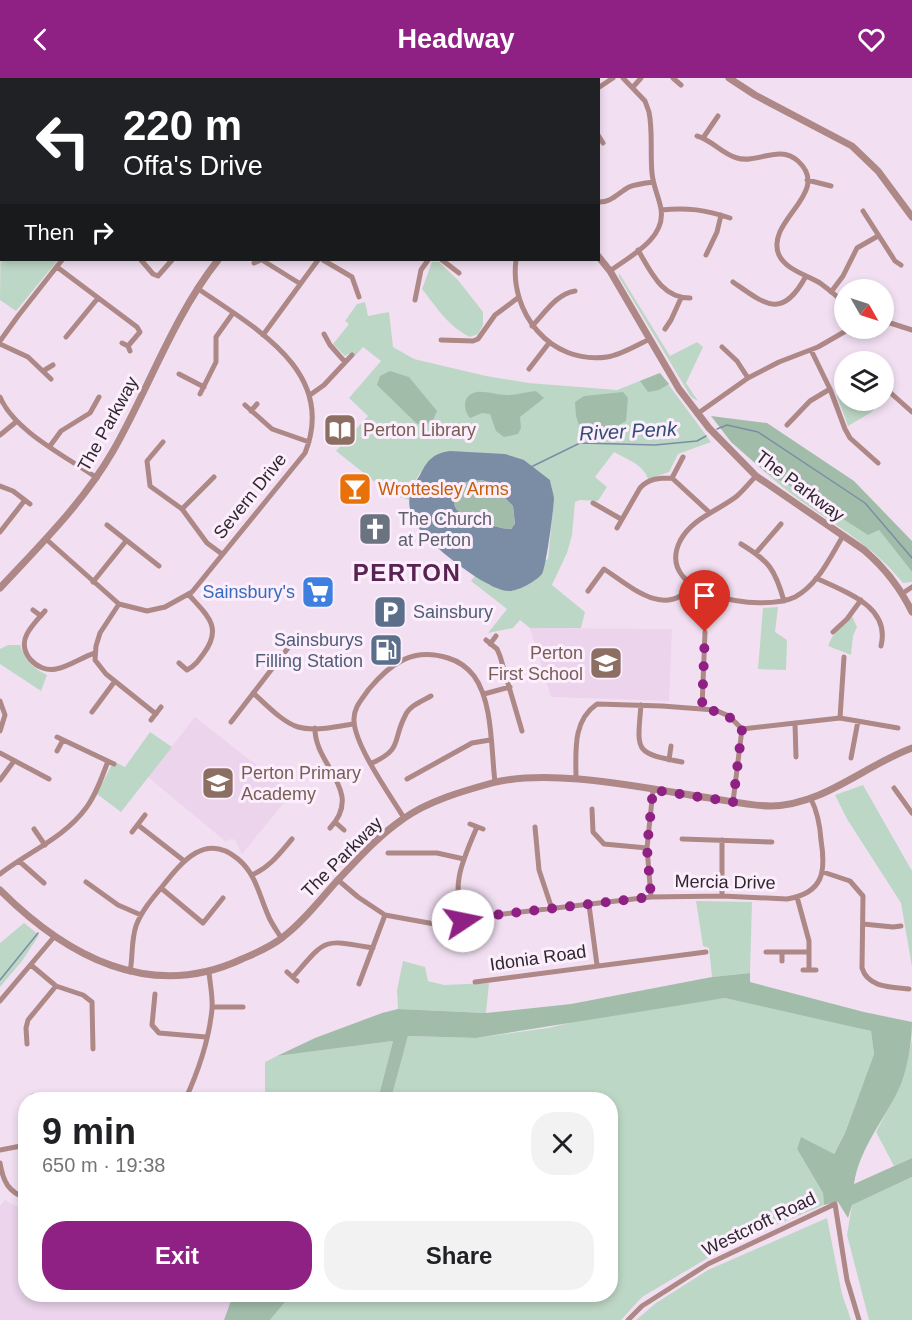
<!DOCTYPE html>
<meta charset="utf-8">
<style>
:root{--surface:#fff;--page:#f2f2f2;--text:#202124;--muted:#757577;--accent:#8f2184}
body{margin:0;font-family:Arial,sans-serif;background:var(--page);color:var(--text);height:100vh;display:flex;flex-direction:column;font-size:22px;white-space:nowrap}
*{box-sizing:border-box;margin:0}
p{font-size:20px;color:var(--muted)}
.icon{flex:none;width:33px;height:33px;fill:none;stroke:currentColor;stroke-width:2;stroke-linecap:round;stroke-linejoin:round}
.map{position:relative;flex:1;overflow:hidden}
.drawer{position:absolute;left:18px;top:1014px;width:600px;height:210px;display:flex;flex-direction:column;background:var(--surface);border-radius:24px;box-shadow:0 3px 9px #0003}
.drawer>*{flex:none}
.banner{position:absolute;left:0px;top:0px;width:600px;height:183px;box-shadow:0 3px 9px #0003;background:#202124;color:#fff;overflow:hidden}
.needle{width:39px;rotate:129deg}
.tools{position:absolute;left:834px;top:201px;display:grid;gap:12px}
.tools a{display:grid;place-items:center;width:60px;height:60px;border-radius:50%;background:var(--surface);box-shadow:0 3px 9px #0003;font-size:30px}
.pin{position:absolute;display:grid;place-items:center;width:51px;height:51px;color:#fff;margin:-62px -26px;border-radius:50% 50% 50% 0;rotate:-45deg;box-shadow:0 0 6px #0007}
.pin .icon{rotate:45deg}
.me{position:absolute;width:66px;margin:-33px;rotate:79deg;stroke-linejoin:round;filter:drop-shadow(0 0 4px #0008)}
.turn{display:flex;align-items:center;gap:21px;height:126px;padding:0 24px;font-size:27px}
.turn .icon{width:78px;height:78px;stroke-width:2.5}
.turn b{display:block;font-size:42px;line-height:51px}
.then{display:flex;align-items:center;height:57px;padding:0 24px;background:#0003;gap:12px;font-size:22px}
.round{display:grid;place-items:center;flex:none;width:63px;height:63px;border-radius:24px;background:var(--page)}
.summary{display:flex;align-items:center;justify-content:space-between;height:102px;padding:0 24px}
h1{font-size:36px;font-weight:800;line-height:45px}
.button{display:flex;gap:12px;margin-top:auto;padding:12px 24px}
.button a{flex:1;height:69px;border-radius:24px;background:var(--accent);color:#fff;font-size:24px;font-weight:800;line-height:69px;text-align:center}
.button a+a{background:var(--page);color:var(--text)}
header{display:flex;justify-content:space-between;align-items:center;height:78px;padding:0 24px;background:var(--accent);color:#fff;font-size:27px;font-weight:800}
.map>svg:first-child{display:block}
.built{fill:#ebd4ec}
.green{fill:#bdd7c6}
.forest{fill:#a1bdaa}
.water{fill:#7b8da5;fill-rule:evenodd}
.lines{fill:none;stroke-linecap:round;stroke-linejoin:round}
.stream{stroke:#7b8da5;stroke-width:1.5}
.minor{stroke:#ad8886;stroke-width:5}
.tertiary{stroke:#ad8886;stroke-width:7}
.route{stroke:#8f2184;stroke-width:10;stroke-dasharray:0 18}
.labels{text-anchor:middle;stroke-width:6;stroke-linejoin:round;paint-order:stroke}
.street-label{font-size:18px;fill:#2d272e;stroke:#fdeefd}
.education-label{font-size:18px;fill:#785e54;stroke:#fdeefd;text-anchor:start}
.food-label{font-size:18px;fill:#c56008;stroke:#fdeefd;text-anchor:start}
.worship-label{font-size:18px;fill:#5b616d;stroke:#fdeefd;text-anchor:start}
.shop-label{font-size:18px;fill:#366cbe;stroke:#fdeefd;text-anchor:end}
.service-label{font-size:18px;fill:#4e5e75;stroke:#fdeefd;text-anchor:start}
.water-label{font-size:20px;font-style:italic;fill:#314d73;stroke:#fdeefd}
.district-label{font-size:24px;font-weight:bold;letter-spacing:1.5px;fill:#582351;stroke:#fdeefd}
</style>
<header><svg class="icon" aria-label="back" viewBox="0 0 24 24"><path d="M15 5l-7 7 7 7"/></svg>Headway<svg class="icon" aria-label="heart" viewBox="0 0 24 24"><path d="M12 20l-8-8c-3-5 5-10 8-4 3-6 11-1 8 4z"/></svg></header>
<div class="map">
<svg width="912" height="1242" viewBox="0 0 912 1242">
<rect width="100%" height="100%" fill="#f2e0f2"/>
<!-- built -->
<path class="built" d="M530 550 672 551 669 623 551 619Z
M195 639 292 715 242 776 235 762 232 761 225 763 148 699Z
M5 1122 18 1129H25L26 1216 233 1217 224 1242H0V1128Z"/>
<!-- green -->
<path class="green" d="M1 132 2 182H58L16 233 0 222Z
M432 184H439L458 202 483 234V247L478 256 470 259C449 249 437 230 422 211Z
M619 195 670 278 697 264 703 269 686 305 698 323 691 319 619 199Z
M365 224 368 238 389 234 393 269 414 281 486 298 529 305 617 312 660 295 711 364 678 376 669 394 648 401C643 386 626 381 614 374L595 399 607 409 598 423 580 422 575 424 572 457 567 475 552 507 585 534 581 550H530L520 542 513 550 488 555 507 531 471 503 475 498 489 507 548 481 554 422 550 402 524 382 424 389 412 408 409 422 390 416 336 373 368 338 349 320 381 283 363 269 355 278 352 274 345 278 333 266 349 246 345 243 357 226Z
M884 312 890 318 870 335 848 348 837 318 844 315V322H884Z
M765 394 811 420 879 452 912 494V504L903 505C866 458 809 435 765 394Z
M778 529 775 554 787 562 786 592 758 591 763 530Z
M852 538 857 549 853 558 851 577 828 568 832 559Z
M8 567H20C27 584 30 588 47 597L41 613 0 586V571Z
M150 654 172 669 121 734 97 716 111 688 115 684 125 689Z
M863 707 912 793V889L901 825 847 741 835 717Z
M696 823 752 824 750 895 712 899 709 870 703 868Z
M24 845 39 857 22 883 0 909V865Z
M403 883 425 889 428 903 444 907 489 905 486 935 398 931 397 912Z
M725 920 775 929 871 953 874 976 845 1055 833 1077 801 1060 797 1071 823 1115 824 1127 733 1165 642 1219 621 1242H270L291 1217 610 1216V1022L391 1021 408 958 476 960 548 950 600 938Z
M912 962V1080L894 1088 876 1054 899 1010Z
M393 963 378 1021 265 1022V984L277 978Z
M912 1099V1242H869L847 1157 852 1127Z
M827 1140 842 1216 851 1242H636L656 1225 708 1192Z"/>
<!-- forest -->
<path class="forest" d="M390 293 409 299 437 333 433 342 424 348 416 345 377 307 380 298Z
M660 295 669 306 659 312 648 314 640 303Z
M536 313 544 320 520 339 521 350 518 356 504 359 496 353 490 336 482 335 470 340C462 331 463 316 477 314 486 313 497 317 507 317 516 317 526 314 536 313Z
M623 314 628 320 626 343C613 351 594 357 580 350L576 338 575 324 584 318Z
M711 338 767 345 854 403 912 463V494L879 452 868 457 811 420 765 394 731 364Z
M480 402 489 404 513 428 515 447 510 451C490 450 488 443 471 437 468 436 464 436 461 435 448 428 455 409 466 404 470 403 476 403 480 402Z
M750 895V904L864 934 912 944C912 965 907 994 898 1013 883 1043 859 1072 854 1106L912 1080V1099L852 1127 848 1140 838 1124 824 1127 823 1115 797 1071 801 1059 834 1076 845 1055 874 976 871 953 725 920 476 960 408 958 391 1021H378L393 963 277 978 315 960 382 935 398 931 486 935 571 926 712 899Z
M233 1217V1216L291 1217 270 1242H224Z"/>
<!-- water -->
<path class="water" d="M450 373 505 376 524 382 550 402C551 408 553 414 554 420 554 429 546 490 542 496 536 503 519 513 509 513 492 513 460 488 446 477 432 465 413 449 410 431 407 417 413 408 420 397 427 382 434 375 450 373ZM481 402 489 404 513 428 515 446 511 451C490 450 488 443 471 437 468 436 464 436 461 435 448 428 455 409 466 404 470 403 476 403 481 402Z"/>
<g class="lines">
<!-- stream -->
<path class="stream" d="M717 351 727 347 758 354 865 425 912 480
M531 389 580 365 655 367 697 363 706 358
M0 902 38 855"/>
<!-- minor -->
<path class="minor" d="M316 0 317 2
M673 0 681 7
M156 2 157 0
M373 2V0
M450 2V0
M518 2V0
M633 9 641 0
M598 10 613 0
M598 57 603 65
M697 58C712 62 722 76 737 80 757 86 779 66 798 83 833 115 764 143 779 177 786 192 807 197 820 205 828 211 837 218 844 225
M703 60 718 38
M807 102 831 108
M598 124C611 125 618 115 629 109 636 106 645 105 653 104
M661 132C687 129 706 132 730 140
M863 133 895 183 901 187
M638 172C651 194 662 220 690 220
M706 177 717 154 721 137
M141 182 153 196 158 198 172 182
M262 182 299 205
M323 182 352 199 359 219
M442 182 459 195
M516 182C509 234 550 287 607 279 621 277 637 267 650 261
M254 185 261 182
M57 189 137 249 140 254 128 268
M610 193C630 178 666 161 661 131 659 119 653 108 652 95 650 75 653 54 649 34L645 23 623 0
M733 204C766 227 782 242 806 198
M831 214 843 198 857 170 878 158
M415 222 421 192 428 182
M884 243 912 252
M532 248C545 235 556 216 575 213
M665 251 671 242 681 220
M324 256 330 267 345 284
M263 257 318 182
M66 259 98 220
M441 262 473 263 478 261 495 237 519 219
M0 263 18 238 62 182
M122 265 128 268 130 273
M0 266 28 279 51 301
M722 269 737 283 748 300
M811 272 830 311 845 351 850 360 878 385
M529 291 549 265
M43 293 53 287
M179 296 204 309
M884 309 912 334
M200 316 216 284V259L233 235
M310 317 324 307 352 277
M0 319C14 353 67 379 97 400
M245 327 272 351 309 364
M251 333 257 326
M697 336 748 300 779 284 818 269 851 250
M787 347 810 323 830 311
M0 357 16 344
M163 364 147 383 150 408 182 431 207 465 222 476
M50 368 61 353 90 335 99 319
M756 398C750 404 744 412 737 418 718 433 692 440 680 463 653 518 762 535 795 519 818 507 830 479 843 458
M672 400 683 379
M0 408 13 413 30 426
M593 425 621 441
M182 431 214 399
M107 447 159 488
M617 450 640 410C649 400 659 400 672 400L710 435
M0 454 25 422
M46 461 119 526 147 533 165 529 192 514 305 375C338 293 253 249 197 210
M741 466C769 483 775 491 784 523
M756 475 781 446
M816 500C845 514 891 528 881 568
M93 504 126 463
M588 513 604 491C630 508 666 542 692 507
M903 515 912 509
M119 526 100 555 96 568 95 582 106 596 156 636
M33 532 41 538
M45 533C39 540 31 548 27 556 17 574 37 595 56 591 69 589 82 579 95 575
M833 554 847 541 861 522
M486 562 497 571 500 578 522 653
M490 566 496 558
M179 585 187 592C195 588 199 582 204 575 223 549 207 537 189 517
M253 615C266 626 282 644 298 649 315 654 337 648 354 646
M484 616 510 609
M0 623 5 637 0 653
M641 627C637 674 634 675 682 684
M702 630 705 554
M92 634 115 603
M840 640 844 579
M151 642 161 629
M231 644 288 570
M795 645 796 679
M315 650C314 687 365 713 330 750
M742 651 840 640 898 650
M57 659 114 686
M57 673 63 662
M0 675 49 701
M851 680 858 643
M669 682 671 668
M372 685C403 671 392 663 405 638 409 628 422 623 431 618
M407 701 472 665 490 662
M576 701C576 674 572 643 597 626L662 628 715 632 729 638 742 651 733 724
M0 702 14 683
M894 710 912 735
M592 731 593 754 604 766 647 770
M404 740C390 717 355 668 354 643 353 630 362 621 369 611 391 585 413 569 448 580 458 583 467 589 474 598 493 624 491 672 495 704
M335 744 344 752
M470 746 483 751
M138 747 183 782
M535 749 539 792 552 831
M34 751 45 767
M132 754 145 737
M682 761 772 764
M722 762V818
M388 775H437L464 781
M19 783 44 805
M823 794 850 803 863 818 862 890C868 910 892 909 909 911
M0 796C28 774 64 760 86 730 96 717 102 699 108 683
M252 797C270 789 280 775 292 761
M338 802 358 819 385 837 440 847H450L495 837 651 819 722 818 787 821C824 815 826 793 821 762 820 747 817 733 811 721
M86 804 118 827 141 837
M161 810 203 845 223 820
M651 819 647 770 653 712
M797 819 809 863V892
M589 827 597 887
M463 843C451 806 462 784 477 749
M863 846 893 849 901 848
M766 874H809
M782 883V874
M31 887 56 908 83 917 92 924 93 971
M803 892H816
M130 894C133 878 131 863 136 848 141 834 151 822 161 810 181 785 205 753 238 781 256 796 259 817 268 837 271 845 277 853 282 861
M287 894 297 903
M293 899C327 860 322 861 373 870
M475 904 706 874
M359 906 385 837
M155 916 152 947 159 955 206 959
M0 923 54 859
M212 929H243
M27 966 26 950 28 942 56 908
M33 1018V1022
M185 1022C198 994 209 962 212 931 213 919 210 906 209 894
M0 1072 26 1067
M0 1085C3 1103 8 1114 26 1120
M628 1242 642 1228 708 1186 835 1126 847 1202 859 1242"/>
<!-- tertiary -->
<path class="tertiary" d="M729 0 755 17 852 68 878 93 912 139
M340 2V0
M598 178 610 193 679 311 709 350 756 398 864 472C885 490 900 509 912 534
M0 510C40 467 83 425 113 373 149 310 173 239 218 182
M0 812C66 878 150 924 242 881 256 875 271 869 283 859 303 844 319 823 336 804 357 782 378 758 403 741 428 723 463 713 492 705 555 689 651 712 716 721 734 724 753 728 771 728 824 727 865 687 912 670"/>
</g>
<g class="lines">
<!-- route -->
<path class="route" d="M463 843 495 837 651 819 647 770 653 712 733 724 742 651 726 636 702 630 705 554"/>
</g>
<!-- icons -->
<defs>
<g id="library-square" transform="scale(1.725)"><rect x="-9" y="-9" width="18" height="18" rx="4" fill="#8d6e63" stroke="#fdeefd"/><path d="M-6-4Q-3-5.5-.7-3.5V5Q-3 3-6 4ZM6-4Q3-5.5 .7-3.5V5Q3 3 6 4Z" fill="#fff"/></g>
<g id="bar-square" transform="scale(1.725)"><rect x="-9" y="-9" width="18" height="18" rx="4" fill="#e8710a" stroke="#fdeefd"/><path d="M-6-5H6L.8 .8V4.5H3.5V6h-7V4.5H-.8V.8Z" fill="#fff"/></g>
<g id="church-square" transform="scale(1.725)"><rect x="-9" y="-9" width="18" height="18" rx="4" fill="#6b7280" stroke="#fdeefd"/><path d="M-1.2-6h2.4v3.5h3.3v2.4h-3.3V6h-2.4V-.1h-3.3v-2.4h3.3Z" fill="#fff"/></g>
<g id="supermarket-square" transform="scale(1.725)"><rect x="-9" y="-9" width="18" height="18" rx="4" fill="#3f7fe0" stroke="#fdeefd"/><path d="M-6-5.5h2.5l.6 2H6L4.5 2H-2.5L-4.4-4H-6ZM-1.5 3.2a1.3 1.3 0 1 0 .1 0ZM3 3.2a1.3 1.3 0 1 0 .1 0Z" fill="#fff"/></g>
<g id="parking-square" transform="scale(1.725)"><rect x="-9" y="-9" width="18" height="18" rx="4" fill="#5c6f8a" stroke="#fdeefd"/><path d="M-3.5-5.5H1a3.5 3.5 0 0 1 0 7H-1V5.5H-3.5ZM-1-3.4V-.6H.8a1.4 1.4 0 0 0 0-2.8Z" fill="#fff"/></g>
<g id="fuel-square" transform="scale(1.725)"><rect x="-9" y="-9" width="18" height="18" rx="4" fill="#5c6f8a" stroke="#fdeefd"/><path d="M-5.5-6h7V0h2V4h1.3V-2.5L3-4.5l.8-.8L6-3V5H2.5V1h-1V6h-7ZM-4.2-4.7v3.2H.2V-4.7Z" fill="#fff"/></g>
<g id="school-square" transform="scale(1.725)"><rect x="-9" y="-9" width="18" height="18" rx="4" fill="#8d6e63" stroke="#fdeefd"/><path d="M0-5L7-2L0 1L-7-2ZM-4 1L0 2.5L4 1V4Q0 6-4 4Z" fill="#fff"/></g>
</defs>
<g fill-rule="evenodd">
<use href="#library-square" x="340" y="352"/>
<use href="#bar-square" x="355" y="411"/>
<use href="#church-square" x="375" y="451"/>
<use href="#supermarket-square" x="318" y="514"/>
<use href="#parking-square" x="390" y="534"/>
<use href="#fuel-square" x="386" y="572"/>
<use href="#school-square" x="606" y="585"/>
<use href="#school-square" x="218" y="705"/>
</g>
<g class="labels">
<!-- street labels -->
<g class="street-label">
<text transform="translate(108 346) rotate(-61)" y="6">The Parkway</text>
<text transform="translate(800 408) rotate(37)" y="6">The Parkway</text>
<text transform="translate(250 418) rotate(-51)" y="6">Severn Drive</text>
<text transform="translate(342 779) rotate(-45)" y="6">The Parkway</text>
<text transform="translate(725 804) rotate(1)" y="6">Mercia Drive</text>
<text transform="translate(538 880) rotate(-8)" y="6">Idonia Road</text>
<text transform="translate(759 1146) rotate(-26)" y="6">Westcroft Road</text>
</g>
<!-- education labels -->
<g class="education-label">
<text x="363" y="358">Perton Library</text>
<text x="583" y="581" text-anchor="end">Perton<tspan x="583" dy="21">First School</tspan></text>
<text x="241" y="701">Perton Primary<tspan x="241" dy="21">Academy</tspan></text>
</g>
<!-- food labels -->
<g class="food-label">
<text x="378" y="417">Wrottesley Arms</text>
</g>
<!-- worship labels -->
<g class="worship-label">
<text x="398" y="447">The Church<tspan x="398" dy="21">at Perton</tspan></text>
</g>
<!-- shop labels -->
<g class="shop-label">
<text x="295" y="520">Sainsbury's</text>
</g>
<!-- service labels -->
<g class="service-label">
<text x="413" y="540">Sainsbury</text>
<text x="363" y="568" text-anchor="end">Sainsburys<tspan x="363" dy="21">Filling Station</tspan></text>
</g>
<!-- water labels -->
<g class="water-label">
<text transform="translate(628 353) rotate(-3)" y="7">River Penk</text>
</g>
<!-- district labels -->
<g class="district-label">
<text x="407" y="503">PERTON</text>
</g>
</g>
</svg>
<div class="tools">
<a><svg class="needle" viewBox="-14 -14 28 28"><path d="M0-13l5 13h-10z" fill="#e53935"/><path d="M0 13l5-13h-10z" fill="#757577"/></svg></a>
<a><svg class="icon" aria-label="layers" viewBox="0 0 24 24"><path d="M12 4l9 5-9 5-9-5zM3 14l9 5 9-5"/></svg></a>
</div>
<div class="pin" style="left:705px;top:554px;background:#d93025"><svg class="icon" aria-label="arrive" viewBox="0 0 24 24"><path d="M6 21V4h12l-3 4 3 4H6"/></svg></div>
<svg class="me" style="left:463px;top:843px" viewBox="-20 -20 40 40"><circle r="19" fill="#fff"/><path d="M0-13L10 11 0 6-10 11z" fill="#8f2184"/></svg>
<div class="banner">
<div class="turn"><svg class="icon" aria-label="left" viewBox="0 0 24 24"><path d="M17 20v-9H6M10 6l-5 5 5 5"/></svg><div><b>220 m</b>Offa's Drive</div></div>
<div class="then">Then<svg class="icon" aria-label="right" viewBox="0 0 24 24"><path d="M7 20v-9h11M14 6l5 5-5 5"/></svg></div>
</div>
<section class="drawer">
<div class="summary"><div><h1>9 min</h1><p>650 m · 19:38</p></div><a class="round"><svg class="icon" aria-label="close" viewBox="0 0 24 24"><path d="M6 6l12 12M18 6L6 18"/></svg></a></div>
<div class="button"><a>Exit</a><a>Share</a></div>
</section>
</div>
